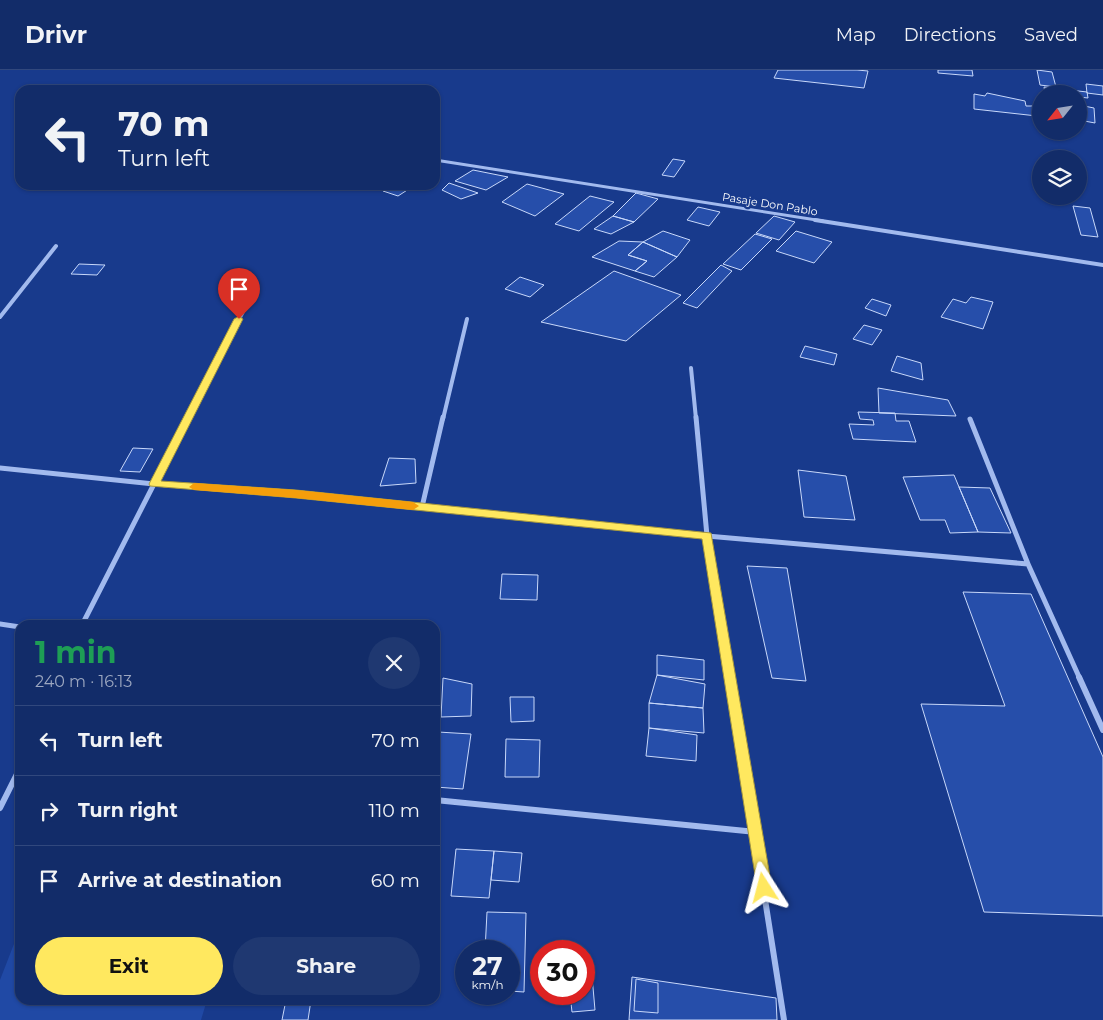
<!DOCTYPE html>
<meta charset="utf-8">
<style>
:root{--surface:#122c69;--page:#1f3871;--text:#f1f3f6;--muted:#9ca7c0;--line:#31487d;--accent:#ffe85f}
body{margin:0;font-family:Montserrat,sans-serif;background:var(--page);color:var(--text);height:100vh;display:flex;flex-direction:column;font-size:19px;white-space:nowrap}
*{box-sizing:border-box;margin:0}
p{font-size:16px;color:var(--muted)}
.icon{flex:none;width:28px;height:28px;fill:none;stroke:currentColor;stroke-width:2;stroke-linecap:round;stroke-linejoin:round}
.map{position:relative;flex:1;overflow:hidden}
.panel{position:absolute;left:15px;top:550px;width:425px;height:385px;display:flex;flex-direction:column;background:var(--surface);border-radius:15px;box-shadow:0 1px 4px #0004,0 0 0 1px var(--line)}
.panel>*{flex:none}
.top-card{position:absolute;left:15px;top:15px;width:425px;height:105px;border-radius:15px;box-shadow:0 1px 4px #0004,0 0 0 1px var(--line);background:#122c69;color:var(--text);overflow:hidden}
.needle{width:32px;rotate:240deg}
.fabs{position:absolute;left:1032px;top:15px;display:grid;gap:10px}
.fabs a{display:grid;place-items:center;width:55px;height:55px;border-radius:50%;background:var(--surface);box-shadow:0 1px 4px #0004,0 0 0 1px var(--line);font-size:25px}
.speed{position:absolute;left:455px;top:870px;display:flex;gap:10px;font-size:25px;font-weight:700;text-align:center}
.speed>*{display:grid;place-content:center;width:65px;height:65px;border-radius:50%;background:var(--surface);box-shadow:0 1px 4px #0004,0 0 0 1px var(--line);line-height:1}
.speed small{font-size:12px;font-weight:400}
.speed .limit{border:8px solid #d22;background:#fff;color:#111}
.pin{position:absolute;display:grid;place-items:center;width:42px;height:42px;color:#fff;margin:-51px -21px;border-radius:50% 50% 50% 0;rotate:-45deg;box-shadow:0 0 5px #0007}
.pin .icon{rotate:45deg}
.me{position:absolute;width:55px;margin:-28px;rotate:351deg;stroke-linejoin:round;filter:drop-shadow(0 0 4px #0008)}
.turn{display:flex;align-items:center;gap:18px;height:105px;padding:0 20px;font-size:22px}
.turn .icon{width:65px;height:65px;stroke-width:2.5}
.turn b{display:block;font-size:35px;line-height:42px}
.round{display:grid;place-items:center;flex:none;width:52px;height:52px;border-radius:26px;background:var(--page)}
.overview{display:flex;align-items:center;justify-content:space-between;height:85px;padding:0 20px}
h1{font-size:30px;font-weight:700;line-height:38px;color:#1e9e55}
.primary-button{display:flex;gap:10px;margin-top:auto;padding:10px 20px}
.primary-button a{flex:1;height:58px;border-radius:30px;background:var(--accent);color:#111;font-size:20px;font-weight:700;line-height:58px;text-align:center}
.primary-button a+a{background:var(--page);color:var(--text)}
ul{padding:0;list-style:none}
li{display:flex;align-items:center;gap:15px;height:70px;padding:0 20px;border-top:1px solid var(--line)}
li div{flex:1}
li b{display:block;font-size:19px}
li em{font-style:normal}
header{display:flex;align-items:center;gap:30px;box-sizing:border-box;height:70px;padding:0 25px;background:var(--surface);border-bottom:1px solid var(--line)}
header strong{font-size:24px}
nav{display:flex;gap:28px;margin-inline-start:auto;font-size:18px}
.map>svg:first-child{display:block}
.green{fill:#2049a5}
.building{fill:#264eaa;stroke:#c8d8fa}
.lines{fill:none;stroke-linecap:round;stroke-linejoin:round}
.street-far3{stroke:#a2baee;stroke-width:3}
.street-far2{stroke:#a2baee;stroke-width:4}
.street-far1{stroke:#a2baee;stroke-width:5}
.street{stroke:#a2baee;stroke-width:6}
.route{fill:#ffe85f;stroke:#a6973e}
.slow{fill:#f59e0b}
.labels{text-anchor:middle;stroke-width:5;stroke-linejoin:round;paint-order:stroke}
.far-street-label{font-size:11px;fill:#fff;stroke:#183a8c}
</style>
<header>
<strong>Drivr</strong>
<nav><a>Map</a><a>Directions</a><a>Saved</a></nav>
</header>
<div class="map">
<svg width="1103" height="950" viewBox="0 0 1103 950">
<rect width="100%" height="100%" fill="#183a8c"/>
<!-- green -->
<path class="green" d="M19 861 20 930H207L201 950H0V910Z"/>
<!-- building -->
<path class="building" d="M778 0H857L868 1 864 18 774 8Z
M938 0H972L973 6 938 3Z
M1037 0 1052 2 1056 17 1040 15Z
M1086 14 1103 16V25L1087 23Z
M1044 17 1087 22 1088 28 1079 27V24L1045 23Z
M987 23 1025 31 1026 36H1034L1037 46 974 39V24L985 26Z
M1079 35 1094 38 1095 53 1079 50Z
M673 89 685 91 674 107 662 105Z
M473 100 508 107 486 120 455 111Z
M449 113 478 123 461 129 442 120Z
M527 114 564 124 535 146 502 132Z
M392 115H415L398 126 383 121Z
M636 123 658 129 634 152 613 146Z
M590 126 614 132 579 161 555 154Z
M1073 136 1090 138 1098 167 1081 165Z
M698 137 720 142 709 156 687 150Z
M613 146 634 152 611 164 594 159Z
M774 146 795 152 779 170 756 163Z
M663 161 690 170 677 187 643 172Z
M796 161 832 172 814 193 776 181Z
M755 164 772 169 741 200 723 194Z
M619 171 643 172 628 185 647 191 635 201 592 187Z
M643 172 677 187 654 207 635 201 647 191 628 185Z
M79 194 105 195 97 205 71 204Z
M721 195 732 201 697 238 683 233Z
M614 201 681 225 626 271 541 252Z
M520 207 544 215 530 227 505 219Z
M971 227 993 232 983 259 941 247 953 229 966 233Z
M872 229 891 235 886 246 865 238Z
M864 255 882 260 872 275 853 269Z
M805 276 837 284 834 295 800 287Z
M897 286 921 293 923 310 891 301Z
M878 318 948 330 956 346 879 343Z
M858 342 895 343 896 351H909L916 372 853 369 849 354 874 355 873 350 860 349Z
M133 378 153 379 140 402 120 401Z
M389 388 415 389 416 413 380 416Z
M798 400 846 406 855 450 804 447Z
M954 405 959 417 978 462 950 463 945 450H920L903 407Z
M959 417 990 418 1011 463 978 462Z
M747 496 787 498 806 611 772 608Z
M502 504 538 505 537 530 500 529Z
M963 522 1031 524 1103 687V846L984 842 921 634 1005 636Z
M657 585 704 590V610L657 605Z
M657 605 705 614 703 638 649 633Z
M443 608 472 614 471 646 441 647Z
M510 627H534V651L511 652Z
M649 633 703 638 704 663 649 658Z
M649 658 697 665 696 691 646 686Z
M438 662 471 664 463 719 435 717V680Z
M506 669 540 670 539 707H505Z
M456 779 494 781 489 828 451 826Z
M494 781 522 783 519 812 491 810Z
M487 842 526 843 524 922 509 921V881H485Z
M584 904 592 906 595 940 572 942 570 924H584Z
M632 907 776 928 777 950H629Z
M636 909 658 913V943L634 941Z
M286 930H311L308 950H282Z"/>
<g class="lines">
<!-- street-far3 -->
<path class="street-far3" d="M435 90 823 151"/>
<!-- street-far2 -->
<path class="street-far2" d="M815 150 1103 195
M0 247 56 176
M691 298 696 349
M188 349 256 216
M443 349 467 249"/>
<!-- street-far1 -->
<path class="street-far1" d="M696 347 707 466 731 609
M970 349 1028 494
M0 398 154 414 188 347
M422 437 443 347
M0 554 20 557
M82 555 154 414 296 424 707 466 1028 494 1080 609"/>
<!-- street -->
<path class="street" d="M730 607 784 950
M1079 607 1103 660
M435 730 756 762
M0 738 20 698"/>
</g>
<!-- route -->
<path class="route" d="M239 246 243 249 161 411 296 420 711 463 772 818 770 823 764 826 759 823 757 818 702 469 296 428 150 416 149 414 234 249Z"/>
<!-- slow -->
<path class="slow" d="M194 413 296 420 413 432 419 436 413 440 296 428 194 420 189 417Z"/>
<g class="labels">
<!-- far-street labels -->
<g class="far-street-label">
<text transform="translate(770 134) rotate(9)" y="4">Pasaje Don Pablo</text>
</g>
</g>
</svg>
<div class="fabs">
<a><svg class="needle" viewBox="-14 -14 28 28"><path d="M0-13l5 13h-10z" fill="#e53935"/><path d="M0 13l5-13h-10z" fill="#9ca7c0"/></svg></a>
<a><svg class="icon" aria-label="layers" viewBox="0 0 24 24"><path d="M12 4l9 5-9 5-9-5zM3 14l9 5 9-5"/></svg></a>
</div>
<div class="speed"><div>27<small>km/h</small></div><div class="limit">30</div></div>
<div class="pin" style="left:239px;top:249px;background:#d93025"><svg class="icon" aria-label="arrive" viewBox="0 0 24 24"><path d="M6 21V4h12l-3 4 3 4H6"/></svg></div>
<svg class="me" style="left:764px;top:818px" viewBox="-20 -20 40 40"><path d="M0-17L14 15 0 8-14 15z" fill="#ffe85f" stroke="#fff" stroke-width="4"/></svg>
<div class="top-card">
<div class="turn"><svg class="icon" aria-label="left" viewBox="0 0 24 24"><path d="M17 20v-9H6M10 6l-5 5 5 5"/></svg><div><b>70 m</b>Turn left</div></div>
</div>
<section class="panel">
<div class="overview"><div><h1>1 min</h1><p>240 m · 16:13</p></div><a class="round"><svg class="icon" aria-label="close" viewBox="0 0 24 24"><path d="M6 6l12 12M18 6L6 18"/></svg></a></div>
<ul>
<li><svg class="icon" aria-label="left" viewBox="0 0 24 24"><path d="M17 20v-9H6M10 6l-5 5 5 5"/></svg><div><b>Turn left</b></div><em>70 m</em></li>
<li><svg class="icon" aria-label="right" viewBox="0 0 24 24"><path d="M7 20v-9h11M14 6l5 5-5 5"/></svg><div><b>Turn right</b></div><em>110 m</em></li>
<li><svg class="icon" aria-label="arrive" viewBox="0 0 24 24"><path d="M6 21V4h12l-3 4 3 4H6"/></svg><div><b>Arrive at destination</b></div><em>60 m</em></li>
</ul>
<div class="primary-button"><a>Exit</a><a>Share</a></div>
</section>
</div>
